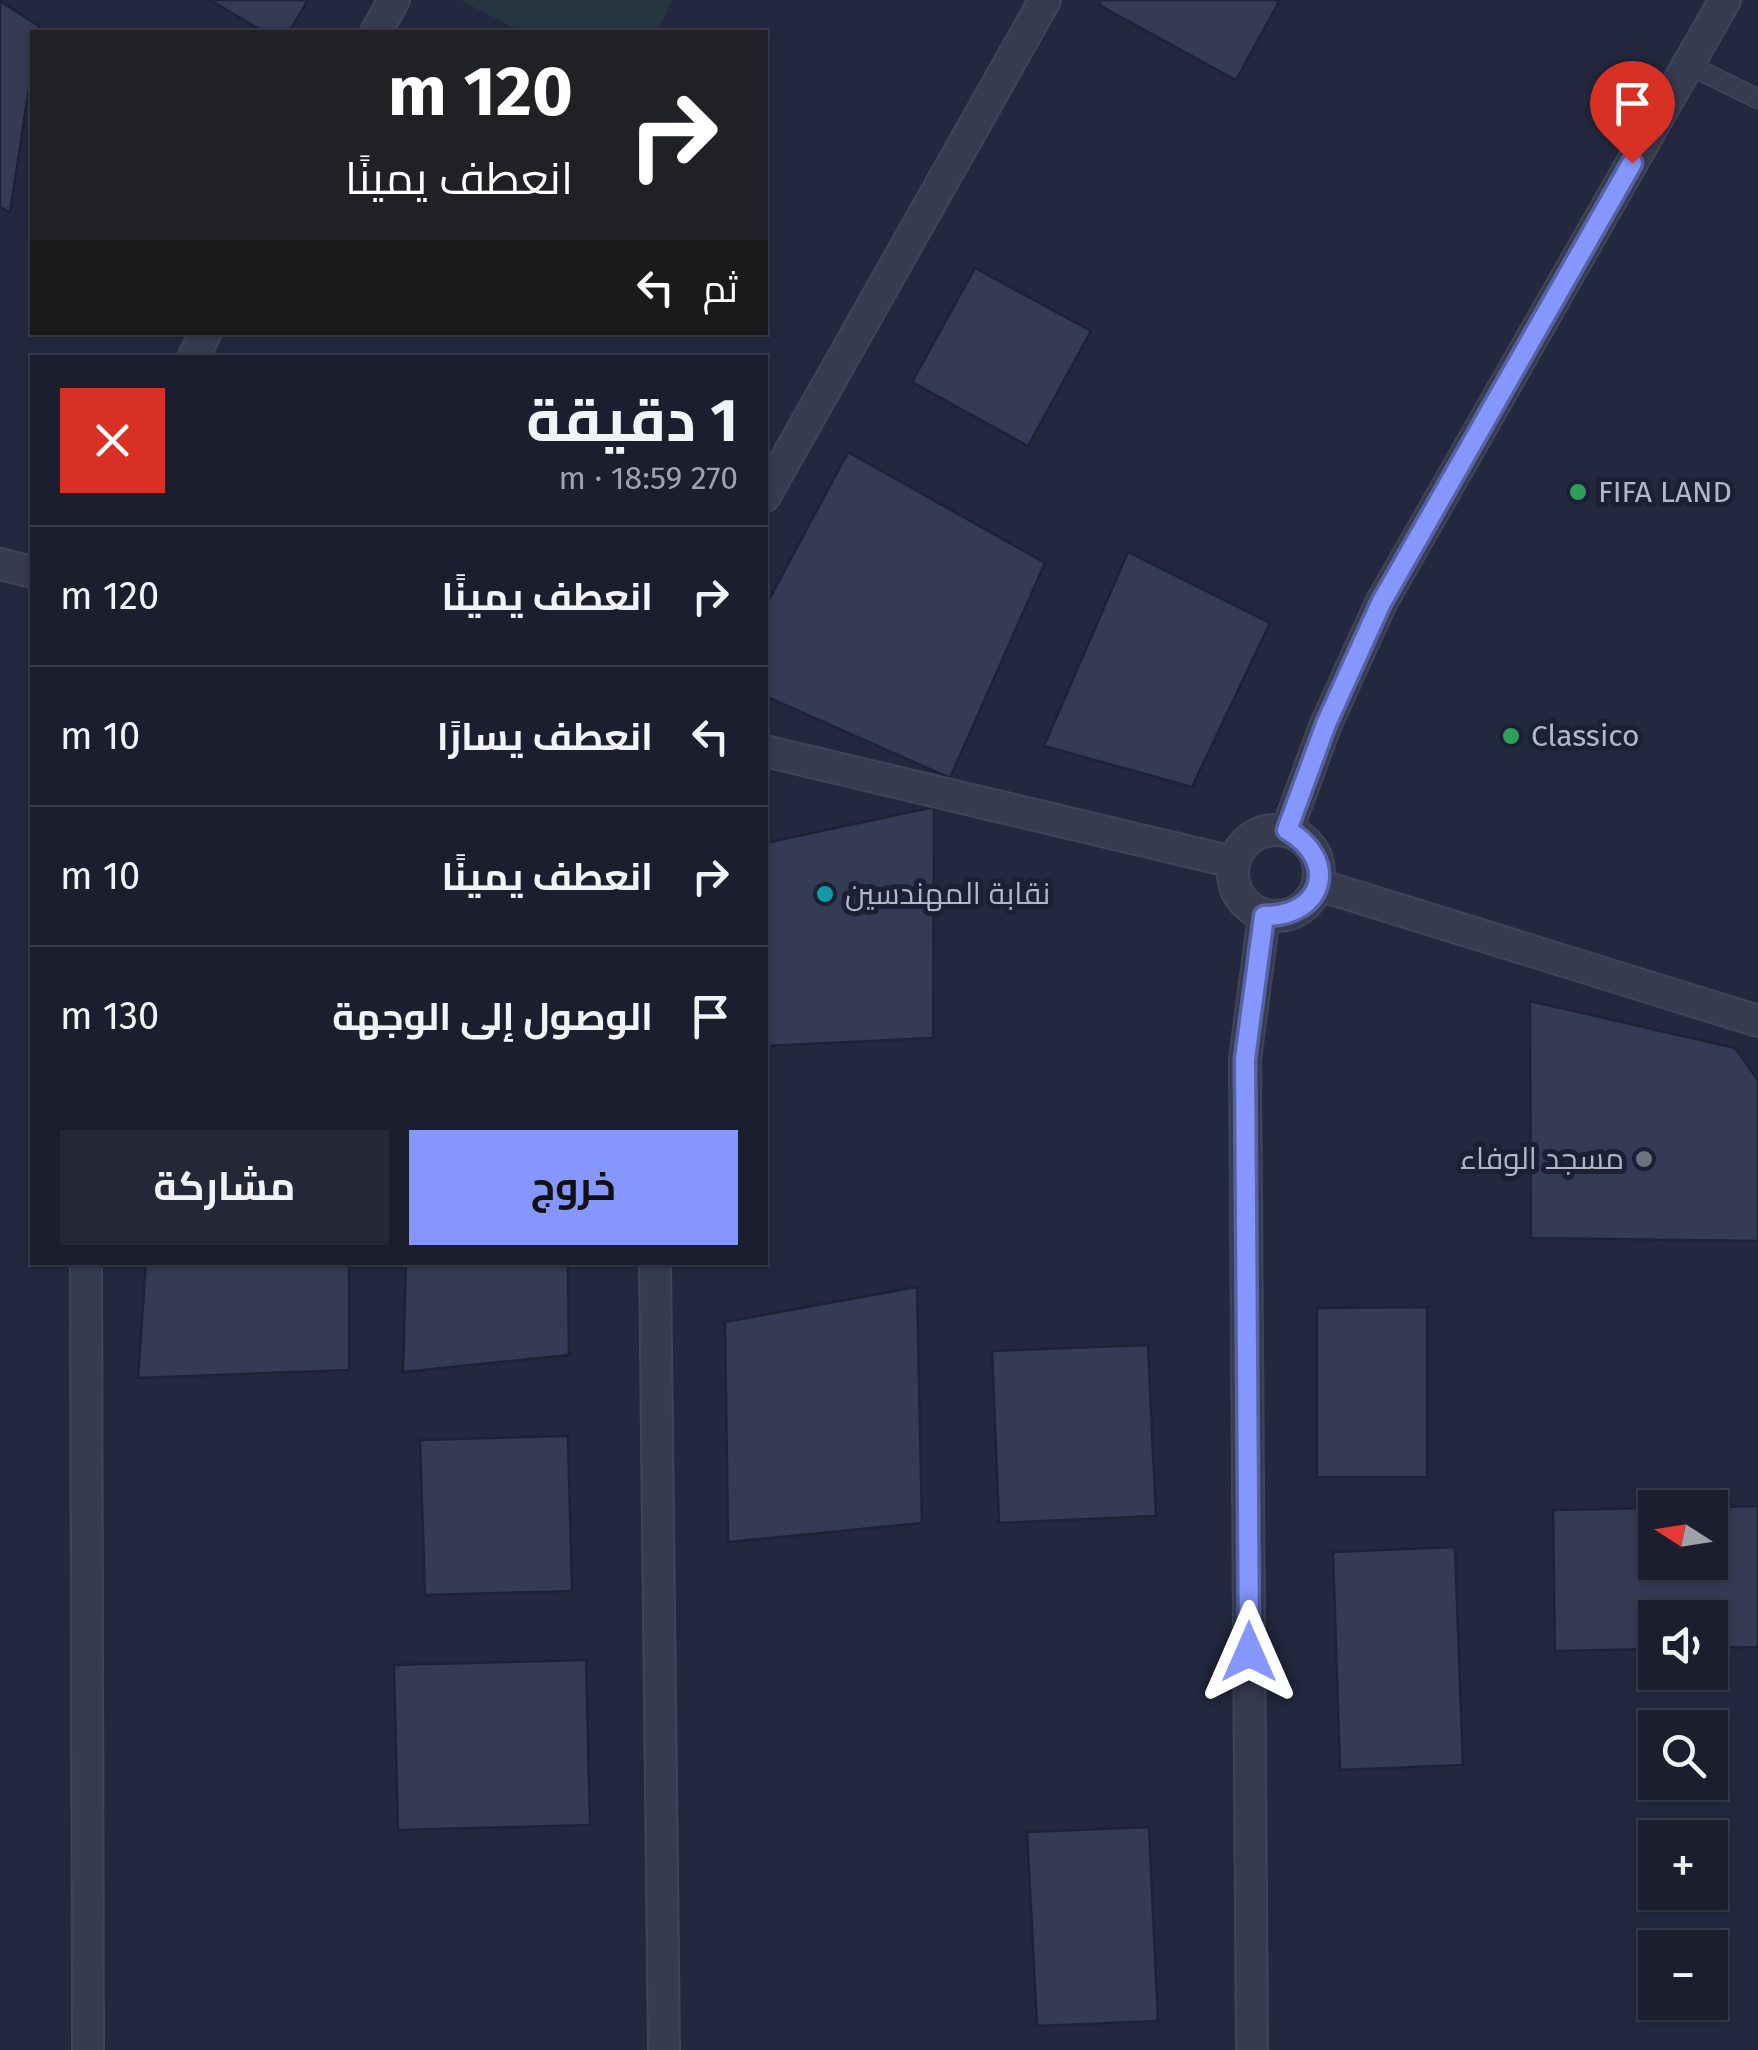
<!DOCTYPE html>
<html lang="ar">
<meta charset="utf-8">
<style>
:root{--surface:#1a1e2f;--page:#232737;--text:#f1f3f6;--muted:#9fa2aa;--line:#383c4b;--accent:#8597fd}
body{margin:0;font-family:"Fira Sans",Cairo,sans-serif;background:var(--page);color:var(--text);direction:rtl;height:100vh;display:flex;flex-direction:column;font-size:38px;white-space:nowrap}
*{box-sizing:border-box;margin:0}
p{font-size:32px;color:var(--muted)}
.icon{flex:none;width:55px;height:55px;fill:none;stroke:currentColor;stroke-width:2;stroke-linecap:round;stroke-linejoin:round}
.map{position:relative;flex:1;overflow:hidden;direction:ltr}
.side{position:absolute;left:30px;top:355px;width:738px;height:910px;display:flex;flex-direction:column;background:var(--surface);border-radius:0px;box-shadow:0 2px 8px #0004,0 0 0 2px var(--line);direction:rtl}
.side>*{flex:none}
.hud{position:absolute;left:30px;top:30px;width:738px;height:305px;border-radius:0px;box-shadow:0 2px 8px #0004,0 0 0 2px var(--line);direction:rtl;background:#202124;color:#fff;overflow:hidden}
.needle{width:65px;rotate:282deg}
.fabs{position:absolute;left:1638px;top:1490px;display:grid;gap:20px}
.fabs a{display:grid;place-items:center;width:90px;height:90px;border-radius:0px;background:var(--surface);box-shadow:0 2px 8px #0004,0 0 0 2px var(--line);font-size:50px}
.pin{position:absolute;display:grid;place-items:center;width:85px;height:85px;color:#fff;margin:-102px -42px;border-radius:50% 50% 50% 0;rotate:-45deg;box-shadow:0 0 10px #0007}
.pin .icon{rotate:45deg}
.me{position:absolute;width:110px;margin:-55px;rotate:0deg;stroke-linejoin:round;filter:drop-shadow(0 0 8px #0008)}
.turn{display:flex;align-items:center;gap:35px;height:210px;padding:0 30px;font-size:45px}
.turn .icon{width:130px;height:130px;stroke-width:2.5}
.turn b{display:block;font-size:70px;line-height:85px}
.then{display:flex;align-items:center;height:95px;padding:0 30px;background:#0003;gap:20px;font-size:38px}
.round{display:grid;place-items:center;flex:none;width:105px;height:105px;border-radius:0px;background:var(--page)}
.head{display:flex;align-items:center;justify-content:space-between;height:170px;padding:0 30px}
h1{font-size:60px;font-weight:700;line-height:75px}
.primary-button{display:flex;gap:20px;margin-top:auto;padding:20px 30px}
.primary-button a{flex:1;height:115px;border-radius:0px;background:var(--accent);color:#111;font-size:40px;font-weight:700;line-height:115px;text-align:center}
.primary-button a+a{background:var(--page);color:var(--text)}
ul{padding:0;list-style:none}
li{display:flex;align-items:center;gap:30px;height:140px;padding:0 30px;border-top:2px solid var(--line)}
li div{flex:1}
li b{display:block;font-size:38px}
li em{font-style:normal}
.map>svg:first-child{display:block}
.green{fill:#253640}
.building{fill:#353b55;stroke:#1e2236;stroke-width:2.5}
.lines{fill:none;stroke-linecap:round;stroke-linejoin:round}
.lane-casing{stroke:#404458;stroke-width:21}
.street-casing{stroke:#404458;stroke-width:34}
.lane{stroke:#373b4f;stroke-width:18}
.street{stroke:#373b4f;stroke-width:30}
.route-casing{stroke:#5662a4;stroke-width:25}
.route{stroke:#8597fd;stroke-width:18}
.leisure-dot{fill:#2e9e5b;stroke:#1c2034;stroke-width:4}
.culture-dot{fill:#0f9aa8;stroke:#1c2034;stroke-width:4}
.worship-dot{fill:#6b7280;stroke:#1c2034;stroke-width:4}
.labels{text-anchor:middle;stroke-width:10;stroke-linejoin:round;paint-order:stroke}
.poi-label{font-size:30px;fill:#b3b6ca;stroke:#1c2034;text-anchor:start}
</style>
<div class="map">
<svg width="1758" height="2050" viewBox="0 0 1758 2050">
<rect width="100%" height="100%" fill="#23283f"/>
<!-- green -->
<path class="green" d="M460 0H673L657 32H523Z"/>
<!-- building -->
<path class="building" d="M210 0H308L289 32H264Z
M1101 0H1280L1236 80 1099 5Z
M0 1 39 26 38 32H32V69L10 212 0 207Z
M975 268 1091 331 1028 446 912 382Z
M848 452 1045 563 950 778 765 696V607Z
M1128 552 1270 623 1192 787 1044 746Z
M934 807 933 1038 765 1046V843Z
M1530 1001 1735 1048 1758 1080V1241L1531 1238Z
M146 1262H349V1370L138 1378Z
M406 1262H568L569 1355 403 1372Z
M917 1287 922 1523 728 1542 725 1322Z
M1427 1307V1477H1317V1308Z
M1148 1345 1156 1516 999 1523 992 1351Z
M568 1436 572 1591 425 1595 420 1440Z
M1758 1506V1647L1710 1648V1618H1655V1649L1555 1651 1553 1510 1655 1508V1562H1710V1508H1688Z
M1455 1547 1463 1765 1340 1770 1333 1552Z
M586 1660 590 1825 398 1830 394 1665Z
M1149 1827 1158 2021 1037 2026 1027 1832Z"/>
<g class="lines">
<!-- lane casing -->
<g class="lane-casing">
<path id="lane" d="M1689 65 1758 99"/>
</g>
<!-- street casing -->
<g class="street-casing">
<path id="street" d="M376 32 394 0
M193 358 206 332
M765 496 1045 0
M0 564 32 572
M765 751 1233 862
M1233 873a43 43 0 1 1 86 0a43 43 0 1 1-86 0Z
M1287 830 1326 724 1381 603 1725 0
M1319 885 1758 1021
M86 1262 88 2050
M655 1262 664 2050
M1252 2050 1245 1059 1264 916"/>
</g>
<!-- lane -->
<use href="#lane" class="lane"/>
<!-- street -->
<use href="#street" class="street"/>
</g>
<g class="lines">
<!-- route casing -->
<g class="route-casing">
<path id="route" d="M1249 1652 1245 1059 1264 916C1325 916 1339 860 1287 830L1326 724 1381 603 1632 163"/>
</g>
<!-- route -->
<use href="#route" class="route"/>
</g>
<!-- markers -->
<g class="leisure-dot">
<circle cx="1578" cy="492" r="10"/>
<circle cx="1511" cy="736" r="10"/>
</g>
<circle class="culture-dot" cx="825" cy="894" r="10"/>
<circle class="worship-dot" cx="1644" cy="1159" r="10"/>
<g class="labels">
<!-- poi labels -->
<g class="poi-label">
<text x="1598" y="502">FIFA LAND</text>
<text x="1531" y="746">Classico</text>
<text x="845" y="904">نقابة المهندسين</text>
<text x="1624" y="1169" text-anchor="end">مسجد الوفاء</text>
</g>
</g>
</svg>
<div class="fabs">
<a><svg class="needle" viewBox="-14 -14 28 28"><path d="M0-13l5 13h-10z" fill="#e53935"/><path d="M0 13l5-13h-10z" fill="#9fa2aa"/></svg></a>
<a><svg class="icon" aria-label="sound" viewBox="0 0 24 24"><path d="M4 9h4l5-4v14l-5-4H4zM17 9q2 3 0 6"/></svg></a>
<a><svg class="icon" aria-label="search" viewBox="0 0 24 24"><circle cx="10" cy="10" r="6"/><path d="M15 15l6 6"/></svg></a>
<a>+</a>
<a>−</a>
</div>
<div class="pin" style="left:1632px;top:163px;background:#d93025"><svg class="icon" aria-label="arrive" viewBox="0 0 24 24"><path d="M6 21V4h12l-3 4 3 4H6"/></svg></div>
<svg class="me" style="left:1249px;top:1652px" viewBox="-20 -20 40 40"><path d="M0-17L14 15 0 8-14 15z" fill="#8597fd" stroke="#fff" stroke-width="4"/></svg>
<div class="hud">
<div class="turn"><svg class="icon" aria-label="right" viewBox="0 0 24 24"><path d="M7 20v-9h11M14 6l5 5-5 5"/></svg><div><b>120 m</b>انعطف يمينًا</div></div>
<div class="then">ثم<svg class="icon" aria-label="left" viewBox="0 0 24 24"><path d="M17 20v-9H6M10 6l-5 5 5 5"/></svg></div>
</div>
<section class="side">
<div class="head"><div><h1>1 دقيقة</h1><p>270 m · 18:59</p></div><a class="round" style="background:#d93025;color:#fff"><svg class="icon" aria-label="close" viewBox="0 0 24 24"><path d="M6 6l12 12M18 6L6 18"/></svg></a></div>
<ul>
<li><svg class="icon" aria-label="right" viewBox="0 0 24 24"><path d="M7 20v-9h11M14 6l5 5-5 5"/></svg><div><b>انعطف يمينًا</b></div><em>120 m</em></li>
<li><svg class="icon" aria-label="left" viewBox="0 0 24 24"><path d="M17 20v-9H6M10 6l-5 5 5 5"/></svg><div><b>انعطف يسارًا</b></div><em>10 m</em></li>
<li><svg class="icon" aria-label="right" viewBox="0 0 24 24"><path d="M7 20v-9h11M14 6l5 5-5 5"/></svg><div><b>انعطف يمينًا</b></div><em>10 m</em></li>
<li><svg class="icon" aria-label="arrive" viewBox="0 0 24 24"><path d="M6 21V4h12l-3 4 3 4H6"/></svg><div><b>الوصول إلى الوجهة</b></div><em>130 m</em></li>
</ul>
<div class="primary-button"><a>خروج</a><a>مشاركة</a></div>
</section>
</div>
